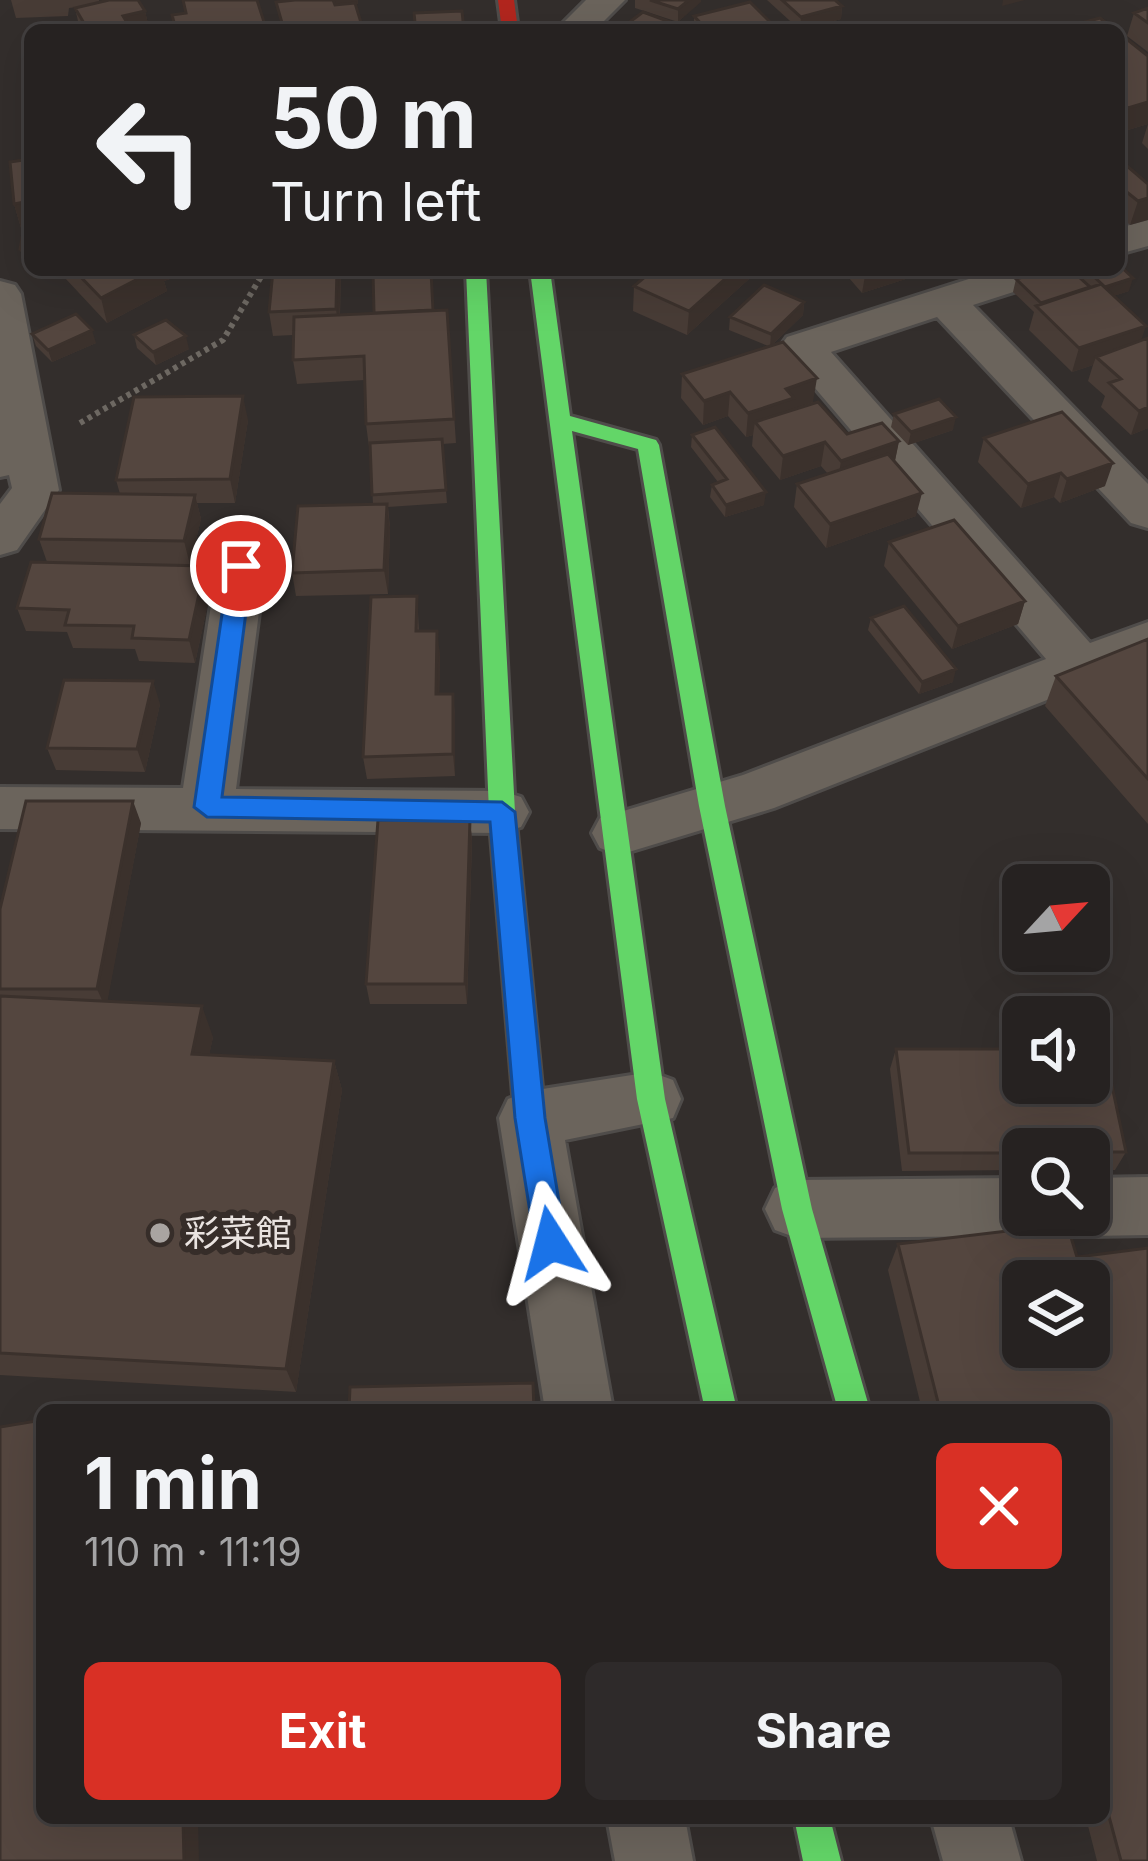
<!DOCTYPE html>
<meta charset="utf-8">
<style>
:root{--surface:#262221;--page:#2e2a2a;--text:#f1f3f6;--muted:#a4a4a5;--line:#423f3f;--accent:#d93025}
body{margin:0;font-family:Inter,"Noto Sans JP",sans-serif;background:var(--page);color:var(--text);height:100vh;display:flex;flex-direction:column;font-size:45px;white-space:nowrap}
*{box-sizing:border-box;margin:0}
p{font-size:39px;color:var(--muted)}
.icon{flex:none;width:66px;height:66px;fill:none;stroke:currentColor;stroke-width:2;stroke-linecap:round;stroke-linejoin:round}
.map{position:relative;flex:1;overflow:hidden}
.details{position:absolute;left:36px;top:1404px;width:1074px;height:420px;display:flex;flex-direction:column;background:var(--surface);border-radius:18px;box-shadow:0 12px 48px #0002,0 0 0 3px var(--line)}
.details>*{flex:none}
.top-card{position:absolute;left:24px;top:24px;width:1101px;height:252px;border-radius:18px;box-shadow:0 12px 48px #0002,0 0 0 3px var(--line);background:#262221;color:var(--text);overflow:hidden}
.needle{width:78px;rotate:64deg}
.buttons{position:absolute;left:1002px;top:864px;display:grid;gap:24px}
.buttons a{display:grid;place-items:center;width:108px;height:108px;border-radius:18px;background:var(--surface);box-shadow:0 12px 48px #0002,0 0 0 3px var(--line);font-size:60px}
.pin{position:absolute;display:grid;place-items:center;width:102px;height:102px;color:#fff;margin:-51px;border:6px solid #fff;border-radius:50%;box-shadow:0 3px 12px #0007}
.me{position:absolute;width:132px;margin:-66px;rotate:351deg;stroke-linejoin:round;filter:drop-shadow(0 0 9px #0008)}
.turn{display:flex;align-items:center;gap:42px;height:252px;padding:0 48px;font-size:54px}
.turn .icon{width:156px;height:156px;stroke-width:2.5}
.turn b{display:block;font-size:84px;line-height:102px}
.round{display:grid;place-items:center;flex:none;width:126px;height:126px;border-radius:18px;background:var(--page)}
.headline{display:flex;align-items:center;justify-content:space-between;height:204px;padding:0 48px}
h1{font-size:72px;font-weight:700;line-height:90px}
.action{display:flex;gap:24px;margin-top:auto;padding:24px 48px}
.action a{flex:1;height:138px;border-radius:18px;background:var(--accent);color:#fff;font-size:48px;font-weight:700;line-height:138px;text-align:center}
.action a+a{background:var(--page);color:var(--text)}
.map>svg:first-child{display:block}
.lines{fill:none;stroke-linecap:round;stroke-linejoin:round}
.street-casing{stroke:#4f4c4a;stroke-width:6}
.fast-casing{stroke:#4f4c4a;stroke-width:6}
.jam-casing{stroke:#4f4c4a;stroke-width:6}
.path{stroke:#6d6862;stroke-width:6;stroke-dasharray:4.5 4.5;stroke-linecap:butt}
.street{fill:#6b645c;fill-rule:evenodd}
.fast{fill:#63d668;fill-rule:evenodd}
.jam{fill:#b3261e;fill-rule:evenodd}
.wall{fill:#483c36;fill-rule:evenodd}
.shaded-wall{fill:#3b312c}
.building{fill:#54463f;stroke:#3b312c;stroke-width:3;fill-rule:evenodd}
.route{fill:#1a73e8;stroke:#114b97;stroke-width:3}
.poi-dot{fill:#a9a4a1;stroke:#362d29;stroke-width:4.5}
.labels{text-anchor:middle;stroke-width:12;stroke-linejoin:round;paint-order:stroke}
.poi-label{font-size:36px;fill:#e9e3e0;stroke:#362d29;text-anchor:start}
</style>
<div class="map">
<svg width="1148" height="1861" viewBox="0 0 1148 1861">
<rect width="100%" height="100%" fill="#332e2c"/>
<g class="lines">
<!-- street casing -->
<g class="street-casing">
<path id="street" d="M586 0H625L595 30H556Z
M1148 220V246L1119 254V228Z
M997 270H1060L1054 279 973 305 1148 484V528L1131 523 937 317 831 352 1090 643 1148 622V660L774 808 619 855 600 848 592 833 600 818 743 775 1046 659 780 347 787 337Z
M0 281 15 285 21 294 59 490 17 550 0 555V504L12 488 9 475 0 477Z
M241 549 258 554 265 566 236 789 502 791 521 797 529 812 521 827 502 833 0 829V787L183 788 217 566 224 554Z
M651 1072 673 1080 681 1099 673 1118 565 1140 613 1410H545L499 1118 508 1099 530 1091Z
M1148 1177V1235L1089 1236 1067 1228 1061 1215H1089V1178Z
M1023 1178V1215H1051L1045 1228 1023 1236 797 1238 775 1230 765 1209 775 1188 797 1180Z
M607 1818H685L693 1861H615Z
M931 1818H1009L1021 1861H943Z"/>
</g>
<!-- fast casing -->
<g class="fast-casing">
<path id="fast" d="M466 270H486L515 812 545 1118 540 1127 530 1131 520 1127 515 1118 489 812Z
M530 270H550L570 416 656 440 659 445 725 806 812 1209 870 1410H838L782 1209 699 806 638 449 572 431 665 1099 737 1410H705L637 1099Z
M794 1818H830L841 1861H803Z"/>
</g>
<!-- jam casing -->
<g class="jam-casing">
<path id="jam" d="M498 0H514L518 30H502Z"/>
</g>
<!-- path -->
<path class="path" d="M80 423 223 340 265 270"/>
<!-- street -->
<use href="#street" class="street"/>
<!-- fast -->
<use href="#fast" class="fast"/>
<!-- jam -->
<use href="#jam" class="jam"/>
</g>
<!-- wall -->
<path class="wall" d="M11 0H99V2L145 11 148 24 130 27 131 30H83L78 21 75 8 77 7 69 8 68 16 16 18Z
M635 0H701L678 22 635 8Z
M767 0H835L842 6 841 19 800 30Z
M1148 8V52L1127 36 1134 13Z
M694 16 777 29 694 30Z
M1119 33 1148 56V149L1142 143 1148 124 1121 132 1119 130Z
M30 159V262H24L20 249 24 227 21 228 14 204Z
M1119 159 1148 184 1130 225 1121 217Z
M63 270H168L170 279 164 281 167 291 107 323 65 278Z
M341 270 340 315 447 310 456 443 442 444 447 503 388 507 390 527 388 594 296 596 292 573 373 504 370 447H369L366 424 365 380 297 384 293 360V335L273 336 269 312Z
M653 270H759L687 335 633 311 634 286Z
M842 270H917L915 276 862 293Z
M1086 270H1119L1129 291 1113 296 1141 341 1148 338V428L1131 435 1101 407 1105 396 1088 381 1093 365 1072 372 1029 330 1034 312 1013 292 1016 279 1083 280Z
M804 302 803 315 772 345 813 402 847 434 899 441 895 461 916 516 826 548 794 507 797 484 828 474 821 466 780 480 752 446 753 435 746 437 728 416 703 425 681 398 682 374 768 346 729 330 730 317Z
M32 334 96 343 52 362 36 346Z
M134 335 189 349 156 365 137 348Z
M894 414 953 430 908 445 891 427Z
M248 420 235 503H197L201 519 190 565 47 562 39 539 120 494 116 480Z
M692 435 764 505 725 517 710 497 712 485 718 482 691 447Z
M984 438 1105 486 1060 503 1054 497 1021 508 978 462Z
M889 542 1025 601 1018 624 952 649 884 566Z
M211 589 195 663 139 661 135 649 73 648 67 632 26 631 17 608Z
M417 596 419 631 440 654 439 694H453L455 716V776L367 779 363 757Z
M871 618 953 682 919 694 868 630Z
M1148 639V824L1045 706 1056 676Z
M160 704 145 772 56 770 47 748Z
M470 819 472 841 467 1004H370L366 984Z
M141 823 107 1001 213 1037 209 1055 334 1061 342 1090 296 1392 0 1375V909Z
M896 1049 1126 1152 1115 1170H1089V1149H1023V1170L902 1171 890 1069Z
M1067 1224 1077 1257 1148 1248V1861H1097L1086 1818H1104V1410H922L888 1270 898 1244ZM1023 1281H1089V1347H1023Z"/>
<!-- shaded-wall -->
<path class="shaded-wall" d="M292 0H358V4L294 12Z
M689 0H701V2L678 22V9Z
M1003 0H1025L1002 6Z
M842 6 841 19 800 30 801 17Z
M145 11 148 24 126 28 123 16Z
M1148 102V124L1121 132 1128 108Z
M1128 193 1121 217 1119 218V196Z
M1148 198V220L1130 225 1138 201Z
M30 201V226L21 228 14 204Z
M155 270H168L170 279 164 281 167 291 107 323 101 298Z
M337 270H341L339 333 336 309Z
M735 270H759L687 335 689 311Z
M866 270H917L915 276 862 293Z
M1133 278 1129 291 1102 300 1105 287Z
M804 302 803 315 770 347 771 334Z
M1146 326 1138 350 1096 357 1093 365 1072 372 1079 348Z
M92 330 96 343 52 362 48 350Z
M186 336 189 349 156 365 153 352Z
M817 378 813 402 755 422 753 435 746 437 748 413 786 389Z
M730 392 728 416 703 425 704 401Z
M243 396 248 420 235 503 230 479Z
M1148 407V428L1131 435 1139 411Z
M956 417 953 430 908 445 911 432Z
M899 441 894 465 837 485 841 461Z
M825 442 821 466 780 480 783 456Z
M1113 463 1105 486 1060 503 1067 479Z
M1061 473 1054 497 1021 508 1028 484Z
M766 492 764 505 725 517 726 505Z
M922 493 916 516 826 548 830 524Z
M195 495 201 519 190 565 184 541Z
M387 504 390 527 388 594 384 570Z
M205 566 211 589 195 663 189 640Z
M1025 601 1018 624 952 649 958 626Z
M437 631 440 654 439 717 436 694Z
M956 669 953 682 919 694 922 682Z
M153 681 160 704 145 772 137 749Z
M453 694 455 716V776L453 754Z
M133 801 141 823 106 1009 97 989Z
M470 819 472 841 467 1004 465 984Z
M202 1006 213 1037 203 1084 192 1054Z
M334 1061 342 1090 296 1392 286 1369Z
M183 1818H198L199 1861H184Z"/>
<!-- building -->
<path class="building" d="M109 0H138L145 11 123 16 131 29 88 30 75 8Z
M183 0H257L266 28 176 30 172 15 186 13Z
M295 0H333L335 5 355 3 363 29 284 30 276 2Z
M650 0H689L678 9Z
M782 0H835L842 6 801 17Z
M750 2 777 29 707 30 694 16Z
M1148 8V23L1134 13Z
M462 11 464 30H388V24L415 23 414 13Z
M643 12 692 30H619Z
M1100 18 1115 30H1056Z
M1119 33 1148 56V102L1128 108 1119 101Z
M30 115V134L23 116Z
M30 159V201L14 204 10 162Z
M1119 159 1148 184V198L1138 201 1128 193 1119 196Z
M26 217H30V249H20Z
M1119 265 1133 278 1105 287 1087 270H1119Z
M74 270H155L101 298Z
M273 270H337L336 309 269 312Z
M653 270H735L689 311 634 286Z
M1046 270H1071L1090 287 1041 303 1016 279Z
M431 271 433 310 374 313 373 274Z
M1101 284 1146 326 1079 348 1036 306Z
M764 285 804 302 771 334 730 317Z
M447 310 454 419 366 424 364 356 293 360 294 317Z
M76 314 92 330 48 350 32 334Z
M166 320 186 336 153 352 134 335Z
M1148 338V407L1139 411 1109 383 1121 379 1096 357Z
M783 342 817 378 786 389 794 398 748 413 730 392 704 401 682 374Z
M243 396 230 479 116 480 134 397Z
M939 399 956 417 911 432 894 414Z
M818 402 847 434 882 423 899 441 841 461 825 442 783 456 755 422Z
M1062 412 1113 463 1067 479 1061 473 1028 484 984 438Z
M715 427 766 492 726 505 712 485 727 479 692 435Z
M442 439 446 490 372 495 370 443Z
M888 454 922 493 830 524 797 484Z
M52 493 195 495 184 541 39 539Z
M387 504 384 570 292 573 298 506Z
M954 520 1025 601 958 626 889 542Z
M31 562 205 566 189 640 132 638 134 626 65 625 69 610 17 608Z
M417 596 416 631H437L436 694H453V754L363 757 371 597Z
M904 606 956 669 922 682 871 618Z
M1148 639V779L1056 676Z
M64 680 153 681 137 749 47 748Z
M26 801H133L97 989H0V909Z
M470 819 465 984H366L378 820Z
M0 996 202 1006 192 1054 334 1061 286 1369 0 1353Z
M1089 1048H1104L1126 1152H1089V1149H1023V1153H909L896 1049H1023V1083H1089Z
M1067 1224 1077 1257 1148 1248V1861H1121L1104 1798V1410H940L898 1244ZM1023 1281H1089V1347H1023Z
M533 1383 534 1410H349L350 1387Z
M151 1404V1410H111Z
M42 1420V1818H183L184 1861H0V1427Z"/>
<!-- route -->
<path class="route" d="M241 558 252 566 222 797 502 802 515 812 545 1118 566 1243 562 1253 551 1257 540 1253 535 1243 515 1118 490 822 207 817 194 807 229 566Z"/>
<!-- markers -->
<circle class="poi-dot" cx="160" cy="1233" r="12"/>
<g class="labels">
<!-- poi labels -->
<g class="poi-label">
<text x="184" y="1246">彩菜館</text>
</g>
</g>
</svg>
<div class="buttons">
<a><svg class="needle" viewBox="-14 -14 28 28"><path d="M0-13l5 13h-10z" fill="#e53935"/><path d="M0 13l5-13h-10z" fill="#a4a4a5"/></svg></a>
<a><svg class="icon" aria-label="sound" viewBox="0 0 24 24"><path d="M4 9h4l5-4v14l-5-4H4zM17 9q2 3 0 6"/></svg></a>
<a><svg class="icon" aria-label="search" viewBox="0 0 24 24"><circle cx="10" cy="10" r="6"/><path d="M15 15l6 6"/></svg></a>
<a><svg class="icon" aria-label="layers" viewBox="0 0 24 24"><path d="M12 4l9 5-9 5-9-5zM3 14l9 5 9-5"/></svg></a>
</div>
<div class="pin" style="left:241px;top:566px;background:#d93025"><svg class="icon" aria-label="arrive" viewBox="0 0 24 24"><path d="M6 21V4h12l-3 4 3 4H6"/></svg></div>
<svg class="me" style="left:551px;top:1243px" viewBox="-20 -20 40 40"><path d="M0-17L14 15 0 8-14 15z" fill="#1a73e8" stroke="#fff" stroke-width="4"/></svg>
<div class="top-card">
<div class="turn"><svg class="icon" aria-label="left" viewBox="0 0 24 24"><path d="M17 20v-9H6M10 6l-5 5 5 5"/></svg><div><b>50 m</b>Turn left</div></div>
</div>
<section class="details">
<div class="headline"><div><h1>1 min</h1><p>110 m · 11:19</p></div><a class="round" style="background:#d93025;color:#fff"><svg class="icon" aria-label="close" viewBox="0 0 24 24"><path d="M6 6l12 12M18 6L6 18"/></svg></a></div>
<div class="action"><a>Exit</a><a>Share</a></div>
</section>
</div>
